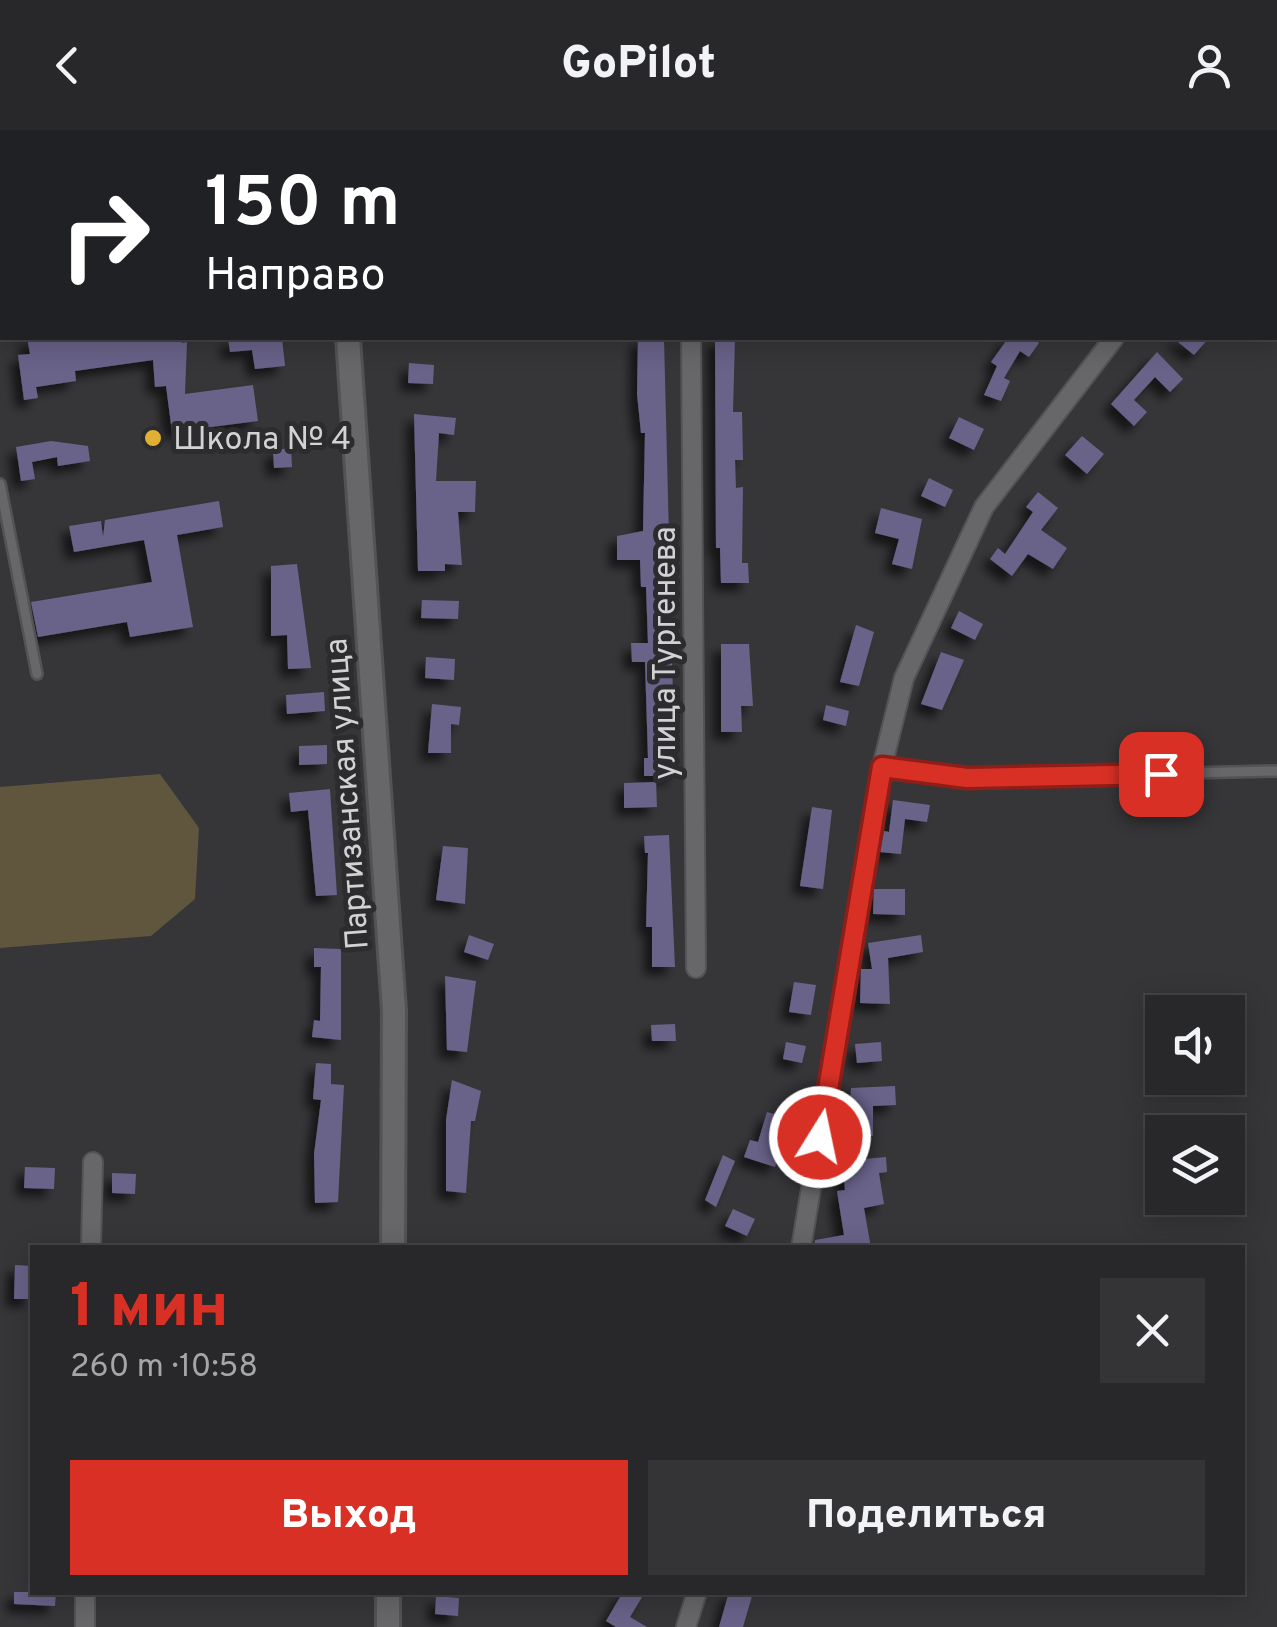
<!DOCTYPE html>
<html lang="ru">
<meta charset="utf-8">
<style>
:root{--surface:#28282a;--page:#343436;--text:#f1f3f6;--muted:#a5a6a8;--line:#444447;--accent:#d93025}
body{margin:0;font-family:Overpass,sans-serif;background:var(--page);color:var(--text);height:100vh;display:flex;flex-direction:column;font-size:38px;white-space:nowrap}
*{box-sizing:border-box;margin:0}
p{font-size:32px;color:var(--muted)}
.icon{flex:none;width:55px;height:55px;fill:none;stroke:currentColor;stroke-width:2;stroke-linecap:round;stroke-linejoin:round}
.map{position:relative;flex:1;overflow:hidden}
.side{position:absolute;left:30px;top:1115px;width:1215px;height:350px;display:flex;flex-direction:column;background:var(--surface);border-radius:0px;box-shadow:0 5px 25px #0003,0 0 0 2px var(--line)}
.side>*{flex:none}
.hud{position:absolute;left:0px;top:0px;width:1278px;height:210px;box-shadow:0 5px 25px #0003,0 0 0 2px var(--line);background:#202124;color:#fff;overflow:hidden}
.fabs{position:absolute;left:1145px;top:865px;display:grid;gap:20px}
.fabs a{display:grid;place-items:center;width:100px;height:100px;border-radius:0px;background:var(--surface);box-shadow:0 5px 25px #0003,0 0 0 2px var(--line);font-size:50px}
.pin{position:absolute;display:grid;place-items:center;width:85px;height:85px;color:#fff;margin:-42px;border-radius:20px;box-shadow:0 5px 15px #0006}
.me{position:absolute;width:110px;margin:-55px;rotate:10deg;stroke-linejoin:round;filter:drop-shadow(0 0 8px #0008)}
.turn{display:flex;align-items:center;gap:35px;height:210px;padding:0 40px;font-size:45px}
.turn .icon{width:130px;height:130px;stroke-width:2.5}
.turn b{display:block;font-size:70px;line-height:85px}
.round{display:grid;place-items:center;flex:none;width:105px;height:105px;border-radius:0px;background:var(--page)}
.summary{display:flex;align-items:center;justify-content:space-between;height:170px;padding:0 40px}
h1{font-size:60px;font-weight:800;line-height:75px;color:var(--accent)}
.cta{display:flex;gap:20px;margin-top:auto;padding:20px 40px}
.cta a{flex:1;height:115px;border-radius:0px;background:var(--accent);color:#fff;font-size:40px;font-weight:800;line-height:115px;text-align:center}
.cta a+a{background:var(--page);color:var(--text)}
header{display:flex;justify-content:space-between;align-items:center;height:130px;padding:0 40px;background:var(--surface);font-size:45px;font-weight:800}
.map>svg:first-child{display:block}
.green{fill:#60553d}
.building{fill:#696289;filter:url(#shadow)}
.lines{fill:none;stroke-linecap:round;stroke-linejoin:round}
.service-casing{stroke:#535356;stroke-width:14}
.minor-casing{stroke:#535356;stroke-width:22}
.tertiary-casing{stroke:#535356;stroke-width:28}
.service{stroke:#67676a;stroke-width:9}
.minor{stroke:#67676a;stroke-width:18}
.tertiary{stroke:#67676a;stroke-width:22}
.route-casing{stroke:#8d1f18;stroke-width:25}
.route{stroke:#d93025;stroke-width:18}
.poi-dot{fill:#e0b034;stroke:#2c2b2e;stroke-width:4}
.labels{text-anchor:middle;stroke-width:10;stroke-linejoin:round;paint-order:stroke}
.poi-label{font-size:32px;fill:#d2d2d4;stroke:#2c2b2e;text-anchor:start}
.street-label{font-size:32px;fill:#d2d2d4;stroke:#2c2b2e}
</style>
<header><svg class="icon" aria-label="back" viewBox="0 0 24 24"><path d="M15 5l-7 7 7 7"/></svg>GoPilot<svg class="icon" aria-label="person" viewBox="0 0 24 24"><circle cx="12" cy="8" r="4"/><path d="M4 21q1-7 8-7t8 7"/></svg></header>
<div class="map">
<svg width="1277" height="1497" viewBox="0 0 1277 1497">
<defs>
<filter id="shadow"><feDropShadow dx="-8" dy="8" stdDeviation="5" flood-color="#0009"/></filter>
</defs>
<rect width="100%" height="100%" fill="#363538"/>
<!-- green -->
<path class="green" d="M160 644 199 698 195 769 151 806 0 818V657Z"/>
<!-- building -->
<path class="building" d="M27 208H181L182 213 187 212 185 264 253 255 258 291 172 302 166 256 155 257 153 230 75 241 76 251 36 257 38 268 24 270 18 225 30 224Z
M228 208H282L285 236 255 239 252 220 230 222Z
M638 208H664L675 646H644V628H648L645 532H632L631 513H648L646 457H641L640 430H617V406L643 401 645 303H641L637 264Z
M715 208H735L733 282H742L743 330H735L736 358 743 357 742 433H748L749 453H721L720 418H716Z
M1002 208H1032L1039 213 1029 227 1020 221 1004 248 1010 251 1001 271 984 265 997 236 991 232 1006 211Z
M1173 208H1209L1194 225Z
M1157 222 1183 249 1170 262 1155 247 1134 270 1147 282 1134 296 1111 274Z
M409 233 434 235 433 254 408 253Z
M414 284 456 288 454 305 439 303 436 351H476L475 382H458L462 435 445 434V441H418Z
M959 287 984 299 974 320 949 308Z
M1082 306 1104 324 1087 344 1065 325Z
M51 311 88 316 90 331 58 336 57 327 32 332 35 349 21 351 16 317Z
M291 318 292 337 274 338 273 320Z
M929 348 953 360 945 377 921 366Z
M1038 362 1058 378 1041 400 1067 418 1053 439 1028 424 1012 446 990 429 998 418 1005 424 1033 382 1026 377Z
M219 371 223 397 177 405 193 497 130 507 127 492 38 507 31 472 152 452 144 410 74 422 69 396 101 391 103 407 105 390Z
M881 378 922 389 912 439 892 434 899 409 875 403Z
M297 434 311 538 288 539 287 505 271 506V436Z
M422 470 459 471 458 489 421 488Z
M959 481 983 494 975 510 951 498Z
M856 495 874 502 859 556 840 552Z
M721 514H749L753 576H741L742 602H721Z
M941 522 964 530 942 580 921 574Z
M426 527 455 529 454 550 425 548Z
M324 562 325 581 287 584 286 565Z
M432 574 461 577 459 595 451 594V623H428Z
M826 575 849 581 846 596 823 590Z
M327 615V634L299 635V616Z
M656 652 657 677 624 678V653Z
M330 659 337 765 316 766 308 680 291 682 289 663Z
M893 670 930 675 927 692 905 689 901 724 880 722 884 701 889 702Z
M812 677 832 680 823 759 800 756Z
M669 705 675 837H652V797H646L648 723H645L644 706Z
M443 716 468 718 465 774 436 770Z
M874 759H905V785L873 784Z
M469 805 494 814 488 830 464 822Z
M921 805 923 822 888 828 890 874 860 873 861 839H872L868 813Z
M314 818 341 819V910L312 907 314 890 320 891 321 837H314Z
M445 846 476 851 467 922 447 920Z
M794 852 816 855 811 885 789 882Z
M675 894 676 911H652L651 895Z
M786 912 806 916 802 933 783 929Z
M881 912 882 931 857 933 855 914Z
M316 933 331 934V954L344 955 338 1072 315 1073 314 1024 321 970 313 969Z
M452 950 481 961 475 991H471L466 1063 446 1061V990Z
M895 956 896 975 873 976V1006H848L851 958Z
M767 982 792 989 775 1037 744 1027 750 1010 758 1012Z
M723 1025 735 1031 716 1077 705 1070Z
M886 1027 887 1042 879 1043 884 1074 864 1078 871 1118H814L815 1110 844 1105 837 1061 845 1060 842 1031Z
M25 1037 55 1038 54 1059 24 1058Z
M112 1043 136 1044 135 1064 112 1063Z
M733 1079 755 1089 747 1106 725 1096Z
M15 1135 32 1136V1169H14Z
M14 1462H56L55 1476 14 1474Z
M623 1462H645L630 1487 647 1497H616L606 1491Z
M729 1462 752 1466 743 1497H719Z
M436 1466 459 1468 458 1486 435 1484Z"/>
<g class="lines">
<!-- service casing -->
<g class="service-casing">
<path id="service" d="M646 2 791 0
M0 354 37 544
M882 637 967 648 1277 641"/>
</g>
<!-- minor casing -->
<g class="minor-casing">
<path id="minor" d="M690 0V2
M945 2V0
M1275 5 1277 2
M0 155 2 154
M691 208 696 838
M91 1118 93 1032
M801 1118 882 637 904 548 984 377 1114 208
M85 1497V1462
M686 1497 697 1462"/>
</g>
<!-- tertiary casing -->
<g class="tertiary-casing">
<path id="tertiary" d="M336 2V0
M348 208 394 881 393 1118
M388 1462V1497"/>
</g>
<!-- service -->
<use href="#service" class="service"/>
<!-- minor -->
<use href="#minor" class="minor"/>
<!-- tertiary -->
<use href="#tertiary" class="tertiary"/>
</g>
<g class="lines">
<!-- route casing -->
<g class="route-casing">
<path id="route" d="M820 1007 882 637 967 648 1161 644"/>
</g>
<!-- route -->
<use href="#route" class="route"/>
</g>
<!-- markers -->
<circle class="poi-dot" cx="153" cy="308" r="10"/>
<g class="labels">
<!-- poi labels -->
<g class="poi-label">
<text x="173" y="319">Школа № 4</text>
</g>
<!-- street labels -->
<g class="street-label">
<text transform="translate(664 523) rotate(-90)" y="11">улица Тургенева</text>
<text transform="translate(346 664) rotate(-94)" y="11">Партизанская улица</text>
</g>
</g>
</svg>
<div class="fabs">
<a><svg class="icon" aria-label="sound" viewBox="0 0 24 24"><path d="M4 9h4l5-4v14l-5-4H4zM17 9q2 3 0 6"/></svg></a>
<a><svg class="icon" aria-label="layers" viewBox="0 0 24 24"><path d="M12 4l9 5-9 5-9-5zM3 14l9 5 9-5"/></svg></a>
</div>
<div class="pin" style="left:1161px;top:644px;background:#d93025"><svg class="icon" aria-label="arrive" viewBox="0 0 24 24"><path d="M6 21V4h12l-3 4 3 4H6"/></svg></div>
<svg class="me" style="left:820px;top:1007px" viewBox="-20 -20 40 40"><circle r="17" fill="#d93025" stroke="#fff" stroke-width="3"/><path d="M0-11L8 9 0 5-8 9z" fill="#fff"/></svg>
<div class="hud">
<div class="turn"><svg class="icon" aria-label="right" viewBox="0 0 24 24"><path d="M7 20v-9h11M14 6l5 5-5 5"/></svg><div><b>150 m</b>Направо</div></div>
</div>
<section class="side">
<div class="summary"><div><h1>1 мин</h1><p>260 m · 10:58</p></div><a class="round"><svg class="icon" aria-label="close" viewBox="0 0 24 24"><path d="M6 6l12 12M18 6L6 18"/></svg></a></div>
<div class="cta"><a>Выход</a><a>Поделиться</a></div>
</section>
</div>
